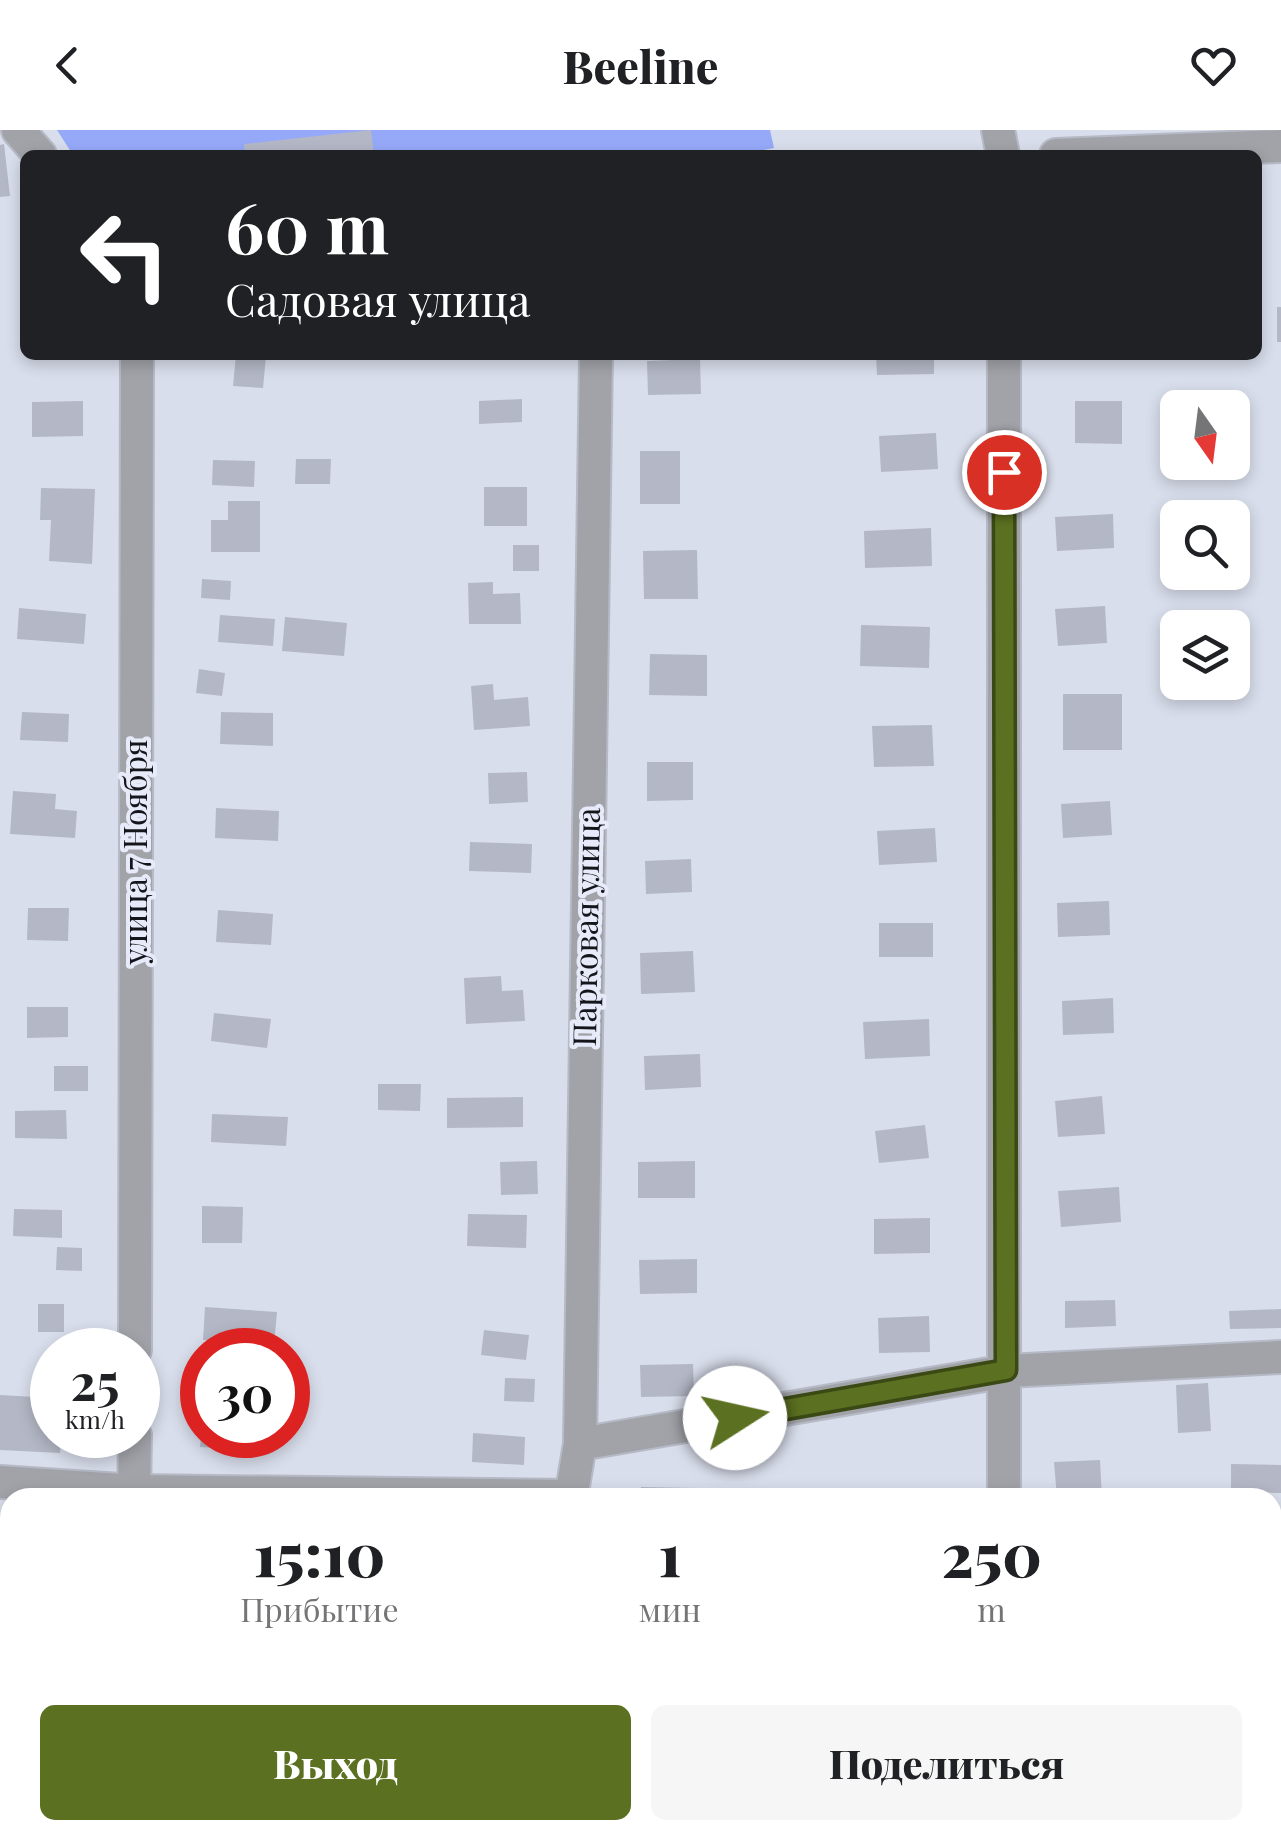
<!DOCTYPE html>
<html lang="ru">
<meta charset="utf-8">
<style>
:root{--surface:#fff;--page:#f6f6f6;--text:#202124;--muted:#757577;--accent:#5b7020}
body{margin:0;font-family:"Playfair Display",serif;background:var(--page);color:var(--text);height:100vh;display:flex;flex-direction:column;font-size:38px;white-space:nowrap}
*{box-sizing:border-box;margin:0}
p{font-size:32px;color:var(--muted)}
.icon{flex:none;width:55px;height:55px;fill:none;stroke:currentColor;stroke-width:2;stroke-linecap:round;stroke-linejoin:round}
.map{position:relative;flex:1;overflow:hidden}
.details{position:absolute;left:0px;top:1358px;width:1282px;height:352px;display:flex;flex-direction:column;background:var(--surface);border-radius:30px 30px 0 0;box-shadow:0 5px 15px #0003}
.details>*{flex:none}
.top-card{position:absolute;left:20px;top:20px;width:1242px;height:210px;border-radius:15px;box-shadow:0 5px 15px #0003;background:#202124;color:#fff;overflow:hidden}
.needle{width:65px;rotate:166deg}
.buttons{position:absolute;left:1160px;top:260px;display:grid;gap:20px}
.buttons a{display:grid;place-items:center;width:90px;height:90px;border-radius:15px;background:var(--surface);box-shadow:0 5px 15px #0003;font-size:50px}
.speed{position:absolute;left:30px;top:1198px;display:flex;gap:20px;font-size:50px;font-weight:700;text-align:center}
.speed>*{display:grid;place-content:center;width:130px;height:130px;border-radius:50%;background:var(--surface);box-shadow:0 5px 15px #0003;line-height:1}
.speed small{font-size:25px;font-weight:400}
.speed .limit{border:15px solid #d22;background:#fff;color:#111}
.pin{position:absolute;display:grid;place-items:center;width:85px;height:85px;color:#fff;margin:-42px;border:5px solid #fff;border-radius:50%;box-shadow:0 2px 10px #0007}
.me{position:absolute;width:110px;margin:-55px;rotate:80deg;stroke-linejoin:round;filter:drop-shadow(0 0 8px #0008)}
.turn{display:flex;align-items:center;gap:35px;height:210px;padding:0 40px;font-size:45px}
.turn .icon{width:130px;height:130px;stroke-width:2.5}
.turn b{display:block;font-size:70px;line-height:85px}
.eta{display:flex;justify-content:space-evenly;align-items:center;height:170px;text-align:center}
.eta b{font-size:60px;font-weight:800;line-height:70px}
.button{display:flex;gap:20px;margin-top:auto;padding:20px 40px}
.button a{flex:1;height:115px;border-radius:15px;background:var(--accent);color:#fff;font-size:40px;font-weight:800;line-height:115px;text-align:center}
.button a+a{background:var(--page);color:var(--text)}
header{display:flex;justify-content:space-between;align-items:center;height:130px;padding:0 40px;background:var(--surface);font-size:45px;font-weight:800}
.map>svg:first-child{display:block}
.green{fill:#96a9f9}
.building{fill:#b4b8c6}
.lines{fill:none;stroke-linecap:round;stroke-linejoin:round}
.minor-casing{stroke:#b6bac6;stroke-width:36}
.minor{stroke:#a1a3a9;stroke-width:32}
.route-casing{stroke:#3b4915;stroke-width:25}
.route{stroke:#5b7020;stroke-width:18}
.labels{text-anchor:middle;stroke-width:8;stroke-linejoin:round;paint-order:stroke}
.street-label{font-size:32px;fill:#15161b;stroke:#e7ebf9}
</style>
<header><svg class="icon" aria-label="back" viewBox="0 0 24 24"><path d="M15 5l-7 7 7 7"/></svg>Beeline<svg class="icon" aria-label="heart" viewBox="0 0 24 24"><path d="M12 20l-8-8c-3-5 5-10 8-4 3-6 11-1 8 4z"/></svg></header>
<div class="map">
<svg width="1281" height="1709" viewBox="0 0 1281 1709">
<rect width="100%" height="100%" fill="#d9deec"/>
<!-- green -->
<path class="green" d="M57 0H770L774 18 736 25H73Z"/>
<!-- building -->
<path class="building" d="M371 0 374 25H245L244 14Z
M4 14 10 66 0 67V15Z
M1277 177H1281V212H1277Z
M236 225 266 226 263 258 233 256Z
M876 225H934V244L877 245Z
M700 229 701 264 648 265 647 231Z
M522 269V292L479 294V271Z
M83 271V306L32 307V272Z
M1075 271H1122V314L1075 313Z
M936 303 938 339 881 342 879 306Z
M640 321H680V374H640Z
M296 329H331L330 354H295Z
M213 330 255 331 254 357 212 355Z
M484 357H527V396H484Z
M41 358 95 359 92 434 49 431 51 390H40Z
M228 371H260V422H211V390H228Z
M1113 384 1114 418 1057 421 1055 387Z
M931 398 932 436 865 438 864 401Z
M513 415H539V441H513Z
M697 420 698 469H644L643 421Z
M202 449 231 451 230 470 201 468Z
M493 452V464L520 463 521 494H469L468 453Z
M1105 476 1107 513 1058 516 1055 479Z
M19 478 86 484 84 514 17 509Z
M220 485 275 489 273 516 218 512Z
M285 487 347 493 344 526 282 521Z
M861 495 930 497 929 538 860 536Z
M650 524 707 525V566L649 565Z
M199 539 225 543 222 566 196 563Z
M493 554 494 570 528 567 530 596 474 600 471 556Z
M1063 564H1122V620H1063Z
M22 582 69 584 68 612 20 610Z
M221 582 273 583V616L220 614Z
M932 595 934 636 874 637 872 596Z
M647 632H693V670L647 671Z
M527 642 528 672 489 674 488 643Z
M13 661 56 664 55 679 77 681 75 708 10 704Z
M1110 671 1112 705 1063 708 1061 674Z
M216 678 279 681 278 711 215 708Z
M935 698 937 732 879 735 877 701Z
M470 712 532 714 531 743 469 741Z
M691 729 692 762 646 764 645 731Z
M1109 771 1110 805 1058 807 1057 773Z
M28 778H69L68 811 27 810Z
M218 780 273 784 271 815 216 812Z
M879 793H933V827H879Z
M693 821 695 862 641 864 640 823Z
M501 846 502 861 523 860 525 891 466 894 464 848Z
M1113 868 1114 903 1063 905 1062 871Z
M27 877H68V907L27 908Z
M214 883 271 889 267 918 211 911Z
M929 889 930 926 865 929 863 892Z
M700 924 701 957 645 960 644 926Z
M54 936H88V961H54Z
M378 954H421L420 981 378 980Z
M1102 966 1105 1004 1058 1007 1055 971Z
M523 967V997L447 998V968Z
M66 980 67 1009 15 1008V981Z
M212 984 288 987 286 1016 211 1012Z
M925 995 929 1028 879 1033 875 1001Z
M537 1031 538 1064 501 1065 500 1032Z
M695 1031V1068H638V1032Z
M1119 1057 1121 1092 1061 1097 1058 1061Z
M202 1076 243 1077 242 1113H202Z
M14 1079 62 1080V1108L13 1106Z
M468 1084 527 1085 526 1118 467 1116Z
M930 1088V1123L874 1124V1089Z
M57 1117 82 1118V1141L56 1140Z
M697 1129V1163L640 1164 639 1130Z
M1115 1170 1116 1196 1065 1198V1171Z
M38 1174H64V1202H38Z
M205 1177 277 1182 274 1215 203 1210Z
M1281 1179V1198L1230 1199 1229 1181Z
M929 1186 930 1222 879 1223 878 1188Z
M484 1200 529 1205 526 1230 481 1225Z
M693 1234 694 1266 641 1267 640 1235Z
M505 1248 535 1249 534 1272 504 1271Z
M1208 1253 1211 1301 1178 1303 1176 1255Z
M0 1265 52 1268V1305H61L60 1323 0 1320Z
M473 1303 525 1307 524 1335 472 1332Z
M201 1305H258L257 1320 200 1317Z
M1100 1330 1102 1368H1057L1054 1332Z
M1231 1334 1281 1335V1363L1231 1362Z
M641 1357 694 1358V1368H641Z
M641 1700H698V1709H642Z
M1151 1700 1198 1703 1197 1709H1152Z"/>
<g class="lines">
<!-- minor casing -->
<g class="minor-casing">
<path id="minor" d="M18 0 40 25
M998 0 1003 25
M1056 25 1281 16
M135 1220 137 225
M580 1314 1007 1241 1281 1227
M0 1352 135 1361 571 1366
M134 1368 135 1305
M571 1368 580 1314 596 225
M1004 1368V225
M124 1709 125 1700
M565 1709V1700
M998 1709V1700"/>
</g>
<!-- minor -->
<use href="#minor" class="minor"/>
</g>
<g class="lines">
<!-- route casing -->
<g class="route-casing">
<path id="route" d="M735 1288 1006 1240 1004 342"/>
</g>
<!-- route -->
<use href="#route" class="route"/>
</g>
<g class="labels">
<!-- street labels -->
<g class="street-label">
<text transform="translate(136 722) rotate(-90)" y="11">улица 7 Ноября</text>
<text transform="translate(587 797) rotate(-89)" y="11">Парковая улица</text>
</g>
</g>
</svg>
<div class="buttons">
<a><svg class="needle" viewBox="-14 -14 28 28"><path d="M0-13l5 13h-10z" fill="#e53935"/><path d="M0 13l5-13h-10z" fill="#757577"/></svg></a>
<a><svg class="icon" aria-label="search" viewBox="0 0 24 24"><circle cx="10" cy="10" r="6"/><path d="M15 15l6 6"/></svg></a>
<a><svg class="icon" aria-label="layers" viewBox="0 0 24 24"><path d="M12 4l9 5-9 5-9-5zM3 14l9 5 9-5"/></svg></a>
</div>
<div class="speed"><div>25<small>km/h</small></div><div class="limit">30</div></div>
<div class="pin" style="left:1004px;top:342px;background:#d93025"><svg class="icon" aria-label="arrive" viewBox="0 0 24 24"><path d="M6 21V4h12l-3 4 3 4H6"/></svg></div>
<svg class="me" style="left:735px;top:1288px" viewBox="-20 -20 40 40"><circle r="19" fill="#fff"/><path d="M0-13L10 11 0 6-10 11z" fill="#5b7020"/></svg>
<div class="top-card">
<div class="turn"><svg class="icon" aria-label="left" viewBox="0 0 24 24"><path d="M17 20v-9H6M10 6l-5 5 5 5"/></svg><div><b>60 m</b>Садовая улица</div></div>
</div>
<section class="details">
<div class="eta">
<div><b>15:10</b><p>Прибытие</p></div>
<div><b>1</b><p>мин</p></div>
<div><b>250</b><p>m</p></div>
</div>
<div class="button"><a>Выход</a><a>Поделиться</a></div>
</section>
</div>
